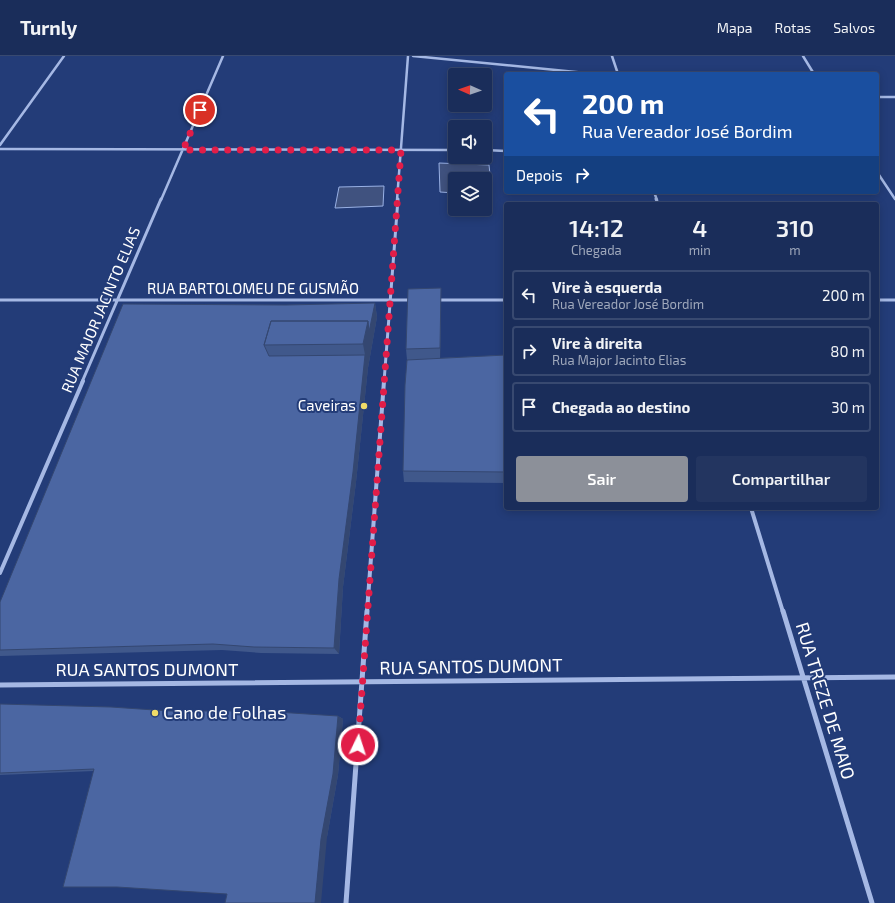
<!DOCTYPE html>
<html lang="pt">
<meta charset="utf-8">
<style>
:root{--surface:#1a2d5a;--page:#233560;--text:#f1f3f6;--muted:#9fa8bb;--line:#384970;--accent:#8c9099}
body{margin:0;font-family:"Exo 2",sans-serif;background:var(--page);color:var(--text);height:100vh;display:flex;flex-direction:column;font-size:15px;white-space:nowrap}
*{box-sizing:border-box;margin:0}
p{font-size:13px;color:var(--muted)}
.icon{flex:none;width:22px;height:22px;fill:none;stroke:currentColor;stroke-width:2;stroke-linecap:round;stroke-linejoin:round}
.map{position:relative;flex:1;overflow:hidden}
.drawer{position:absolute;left:504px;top:146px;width:375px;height:308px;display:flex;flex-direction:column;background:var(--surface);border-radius:4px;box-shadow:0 2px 10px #0003,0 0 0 1px var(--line)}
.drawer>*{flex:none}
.hud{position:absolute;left:504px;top:16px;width:375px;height:122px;border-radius:4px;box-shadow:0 2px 10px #0003,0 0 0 1px var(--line);background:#1a4fa0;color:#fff;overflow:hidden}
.needle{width:26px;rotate:272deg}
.tools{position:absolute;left:448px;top:12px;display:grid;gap:8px}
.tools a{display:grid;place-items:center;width:44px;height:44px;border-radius:4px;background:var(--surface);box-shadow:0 2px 10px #0003,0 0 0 1px var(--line);font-size:20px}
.pin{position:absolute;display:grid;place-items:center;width:34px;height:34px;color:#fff;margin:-17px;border:2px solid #fff;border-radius:50%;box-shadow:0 1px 4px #0007}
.me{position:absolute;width:44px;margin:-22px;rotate:4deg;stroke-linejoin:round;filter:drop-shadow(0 0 3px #0008)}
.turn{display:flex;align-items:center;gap:14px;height:84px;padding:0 12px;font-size:18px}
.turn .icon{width:52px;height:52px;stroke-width:2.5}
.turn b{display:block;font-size:28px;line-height:34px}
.then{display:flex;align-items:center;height:38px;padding:0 12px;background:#0003;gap:8px;font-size:15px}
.eta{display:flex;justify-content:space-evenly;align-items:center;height:68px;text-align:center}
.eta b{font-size:24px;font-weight:600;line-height:28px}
.button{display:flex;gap:8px;margin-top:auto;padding:8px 12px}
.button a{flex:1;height:46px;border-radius:4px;background:var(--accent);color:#fff;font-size:16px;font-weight:600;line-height:46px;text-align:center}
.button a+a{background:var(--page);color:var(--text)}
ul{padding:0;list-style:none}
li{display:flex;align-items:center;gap:12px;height:50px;margin:0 8px 6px;padding:0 4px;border:2px solid var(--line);border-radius:4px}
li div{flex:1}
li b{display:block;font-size:15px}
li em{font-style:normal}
header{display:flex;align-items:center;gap:24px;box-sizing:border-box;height:56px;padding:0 20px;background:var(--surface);border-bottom:1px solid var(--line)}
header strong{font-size:19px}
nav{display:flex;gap:22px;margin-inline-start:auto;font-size:14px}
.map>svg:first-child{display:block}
.water{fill:#40527f;stroke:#99b1e5}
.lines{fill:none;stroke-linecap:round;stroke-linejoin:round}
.street-far3{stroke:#a5b8e4;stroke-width:2.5}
.street-far2{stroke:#a5b8e4;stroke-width:3}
.street-far1{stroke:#a5b8e4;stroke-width:4}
.street{stroke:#a5b8e4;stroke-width:5}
.wall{fill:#40588b}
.shaded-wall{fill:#344771}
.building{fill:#4b66a2;stroke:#344771}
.route{stroke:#e11d48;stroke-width:7;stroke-dasharray:0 12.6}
.poi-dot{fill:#efdb68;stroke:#233c78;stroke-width:1.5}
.labels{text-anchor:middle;stroke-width:4;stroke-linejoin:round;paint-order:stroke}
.street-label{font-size:15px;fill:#fff;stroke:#233c78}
.poi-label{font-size:15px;fill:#fff;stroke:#233c78;text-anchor:end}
.near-street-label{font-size:18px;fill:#fff;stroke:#233c78}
.near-poi-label{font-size:18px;fill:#fff;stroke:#233c78;text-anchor:start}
</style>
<header>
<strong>Turnly</strong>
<nav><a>Mapa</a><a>Rotas</a><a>Salvos</a></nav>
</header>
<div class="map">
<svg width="895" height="847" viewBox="0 0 895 847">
<rect width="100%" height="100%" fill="#233c78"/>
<!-- water -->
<path class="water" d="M450 66H491V81H485V71H455V81L450 82Z
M439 107 489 109 492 137H485V123H455V137L440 136Z
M384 130 383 150 335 152 339 131Z"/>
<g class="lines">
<!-- street-far3 -->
<path class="street-far3" d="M413 0 596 18
M612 0 618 18
M803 0 814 18
M877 41H895
M0 89 64 0
M0 93 455 94
M485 94 506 95
M877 116 895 143
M654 136 657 144
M161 144 223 0
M397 144 408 0"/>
<!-- street-far2 -->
<path class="street-far2" d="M656 143 658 148
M0 244H412
M436 244H506
M877 244H895
M82 326 161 143
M384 326 398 143"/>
<!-- street-far1 -->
<path class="street-far1" d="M751 452 783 556
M0 517 83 325
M367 556 384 325"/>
<!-- street -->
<path class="street" d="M783 555 872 847
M0 629 895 621
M346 847 367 555"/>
</g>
<!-- wall -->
<path class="wall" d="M375 247 377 261 368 312 356 426 343 531 339 598 261 597 222 594 0 600V546L286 249Z
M441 257 440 302 506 299V427L404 426 403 415 407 304 406 293Z
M0 648 169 655 338 660 343 663 338 719 327 781 227 838 94 715 0 719Z"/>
<!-- shaded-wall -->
<path class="shaded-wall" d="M441 232V257L440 316V292Z
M375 247 377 261 368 312 356 426 343 531 339 598 334 592 339 523 365 299 363 288 368 265Z
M338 660 343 663 338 719 327 781 321 847H315L321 783Z"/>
<!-- building -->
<path class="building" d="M441 232 440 292 406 293 408 233Z
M375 247 369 276 368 265H271L264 289 269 300 365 299 353 416 339 523 334 592 254 591 213 588 0 594V546L123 248 286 249Z
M271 265H368L363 288 264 289Z
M506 299V416L403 415 405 329 407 304Z
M0 648 111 651 169 655H261L338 660 333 718 321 783 315 847H225L227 838 117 831H63L94 713 0 717Z"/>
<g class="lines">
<!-- route -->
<path class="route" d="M200 54 183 94H401L358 689"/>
</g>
<!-- markers -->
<g class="poi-dot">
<circle cx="364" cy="350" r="4"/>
<circle cx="155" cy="657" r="4"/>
</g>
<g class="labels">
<!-- street labels -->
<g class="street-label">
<text x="253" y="238">RUA BARTOLOMEU DE GUSMÃO</text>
<text transform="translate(101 254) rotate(-67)" y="5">RUA MAJOR JACINTO ELIAS</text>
</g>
<!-- poi labels -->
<g class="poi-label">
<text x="356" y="355">Caveiras</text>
</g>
<!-- near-street labels -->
<g class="near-street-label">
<text transform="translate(471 611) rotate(-1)" y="6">RUA SANTOS DUMONT</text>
<text x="147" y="620">RUA SANTOS DUMONT</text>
<text transform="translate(825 645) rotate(73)" y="6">RUA TREZE DE MAIO</text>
</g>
<!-- near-poi labels -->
<g class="near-poi-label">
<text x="163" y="663">Cano de Folhas</text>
</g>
</g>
</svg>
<div class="tools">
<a><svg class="needle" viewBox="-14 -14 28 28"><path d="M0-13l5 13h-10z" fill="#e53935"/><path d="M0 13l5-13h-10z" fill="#9fa8bb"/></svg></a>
<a><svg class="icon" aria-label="sound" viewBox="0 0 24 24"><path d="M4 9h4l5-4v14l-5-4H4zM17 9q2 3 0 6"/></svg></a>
<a><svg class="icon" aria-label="layers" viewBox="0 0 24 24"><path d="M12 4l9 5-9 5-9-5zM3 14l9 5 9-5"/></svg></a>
</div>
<div class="pin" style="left:200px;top:54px;background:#d93025"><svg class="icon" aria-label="arrive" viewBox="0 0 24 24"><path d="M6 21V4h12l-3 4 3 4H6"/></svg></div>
<svg class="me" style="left:358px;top:689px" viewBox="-20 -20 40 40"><circle r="17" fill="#e11d48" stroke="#fff" stroke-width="3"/><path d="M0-11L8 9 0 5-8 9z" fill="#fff"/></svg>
<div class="hud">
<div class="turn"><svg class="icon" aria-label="left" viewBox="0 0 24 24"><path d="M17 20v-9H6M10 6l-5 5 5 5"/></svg><div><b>200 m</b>Rua Vereador José Bordim</div></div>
<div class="then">Depois<svg class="icon" aria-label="right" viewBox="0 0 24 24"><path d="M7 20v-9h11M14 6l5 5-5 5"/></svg></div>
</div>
<section class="drawer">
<div class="eta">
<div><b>14:12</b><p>Chegada</p></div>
<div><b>4</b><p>min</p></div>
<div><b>310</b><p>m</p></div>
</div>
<ul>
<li><svg class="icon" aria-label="left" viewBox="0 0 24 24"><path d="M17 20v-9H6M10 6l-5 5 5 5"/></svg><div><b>Vire à esquerda</b><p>Rua Vereador José Bordim</p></div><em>200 m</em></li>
<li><svg class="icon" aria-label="right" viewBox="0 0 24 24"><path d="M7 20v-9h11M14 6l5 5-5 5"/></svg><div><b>Vire à direita</b><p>Rua Major Jacinto Elias</p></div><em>80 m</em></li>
<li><svg class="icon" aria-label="arrive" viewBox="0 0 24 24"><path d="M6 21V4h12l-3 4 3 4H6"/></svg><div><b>Chegada ao destino</b></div><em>30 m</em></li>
</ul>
<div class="button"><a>Sair</a><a>Compartilhar</a></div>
</section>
</div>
